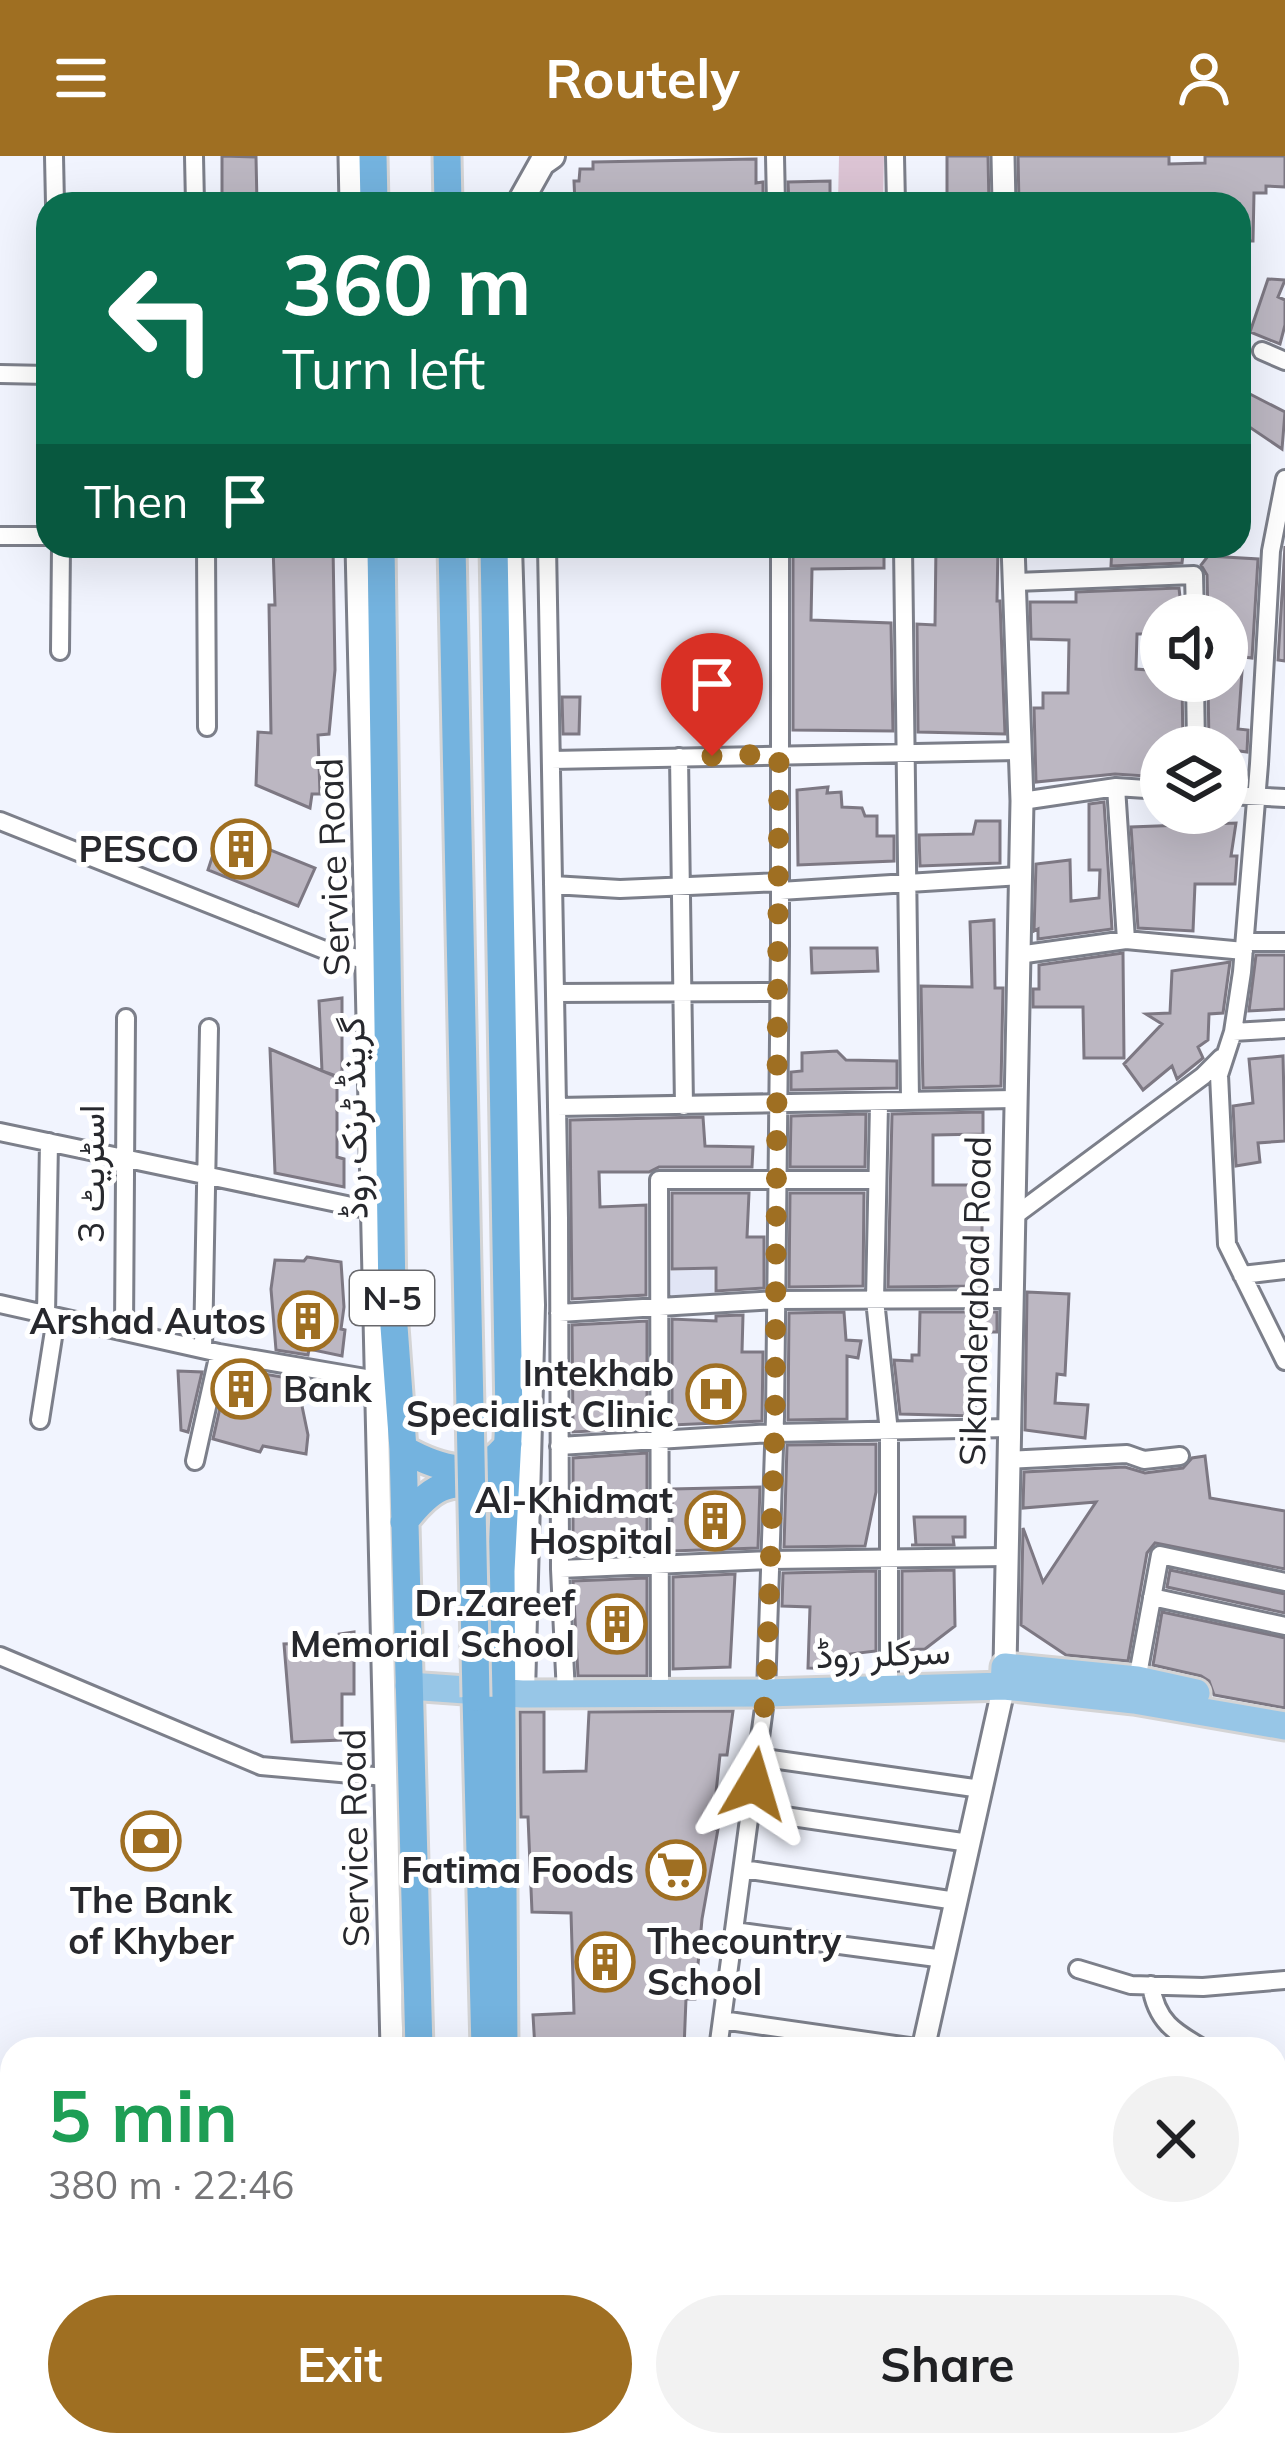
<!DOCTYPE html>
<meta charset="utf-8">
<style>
:root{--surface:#fff;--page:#f2f2f2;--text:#202124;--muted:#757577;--accent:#9f6f22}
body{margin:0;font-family:Mulish,Vazirmatn,sans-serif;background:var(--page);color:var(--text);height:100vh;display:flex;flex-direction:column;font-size:45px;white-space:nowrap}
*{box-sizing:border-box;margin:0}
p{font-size:39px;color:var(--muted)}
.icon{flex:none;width:66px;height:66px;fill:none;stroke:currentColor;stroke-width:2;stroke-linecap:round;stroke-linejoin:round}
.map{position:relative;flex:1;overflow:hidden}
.side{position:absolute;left:0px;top:1881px;width:1287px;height:420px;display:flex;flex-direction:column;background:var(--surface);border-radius:36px 36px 0 0;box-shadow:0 12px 48px #0002}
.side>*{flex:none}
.hud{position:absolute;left:36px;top:36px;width:1215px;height:366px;border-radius:36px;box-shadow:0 12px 48px #0002;background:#0b6e4f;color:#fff;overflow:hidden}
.fabs{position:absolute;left:1140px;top:438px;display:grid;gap:24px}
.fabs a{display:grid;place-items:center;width:108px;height:108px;border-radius:50%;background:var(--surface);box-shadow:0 12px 48px #0002;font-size:60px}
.pin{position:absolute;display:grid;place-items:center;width:102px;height:102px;color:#fff;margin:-123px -51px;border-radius:50% 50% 50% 0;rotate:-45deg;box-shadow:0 0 12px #0007}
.pin .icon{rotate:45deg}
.me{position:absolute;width:132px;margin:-66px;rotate:7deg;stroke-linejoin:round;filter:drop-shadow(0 0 9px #0008)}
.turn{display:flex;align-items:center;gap:42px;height:252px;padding:0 48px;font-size:54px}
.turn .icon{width:156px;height:156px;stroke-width:2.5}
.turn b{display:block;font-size:84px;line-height:102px}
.then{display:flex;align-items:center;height:114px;padding:0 48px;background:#0003;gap:24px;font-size:45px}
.round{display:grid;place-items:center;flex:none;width:126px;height:126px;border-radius:63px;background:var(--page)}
.summary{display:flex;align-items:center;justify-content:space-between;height:204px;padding:0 48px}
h1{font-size:72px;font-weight:700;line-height:90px;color:#1e9e55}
.primary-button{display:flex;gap:24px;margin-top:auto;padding:24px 48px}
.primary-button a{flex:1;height:138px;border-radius:72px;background:var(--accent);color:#fff;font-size:48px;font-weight:700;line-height:138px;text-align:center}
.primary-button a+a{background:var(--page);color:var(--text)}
header{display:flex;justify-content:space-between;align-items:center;height:156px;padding:0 48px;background:var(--accent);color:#fff;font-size:54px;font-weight:700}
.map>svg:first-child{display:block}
.built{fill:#e1e5f5}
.green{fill:#dcc4d4}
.building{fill:#bcb7c2;stroke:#7d7883;stroke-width:3}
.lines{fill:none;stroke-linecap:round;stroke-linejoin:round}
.minor-casing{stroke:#7c7f8a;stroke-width:22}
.tertiary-casing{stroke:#7c7f8a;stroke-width:27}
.secondary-casing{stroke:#7c7f8a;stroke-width:30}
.primary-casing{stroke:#d4d4d5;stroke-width:33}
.trunk-casing{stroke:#d4d4d5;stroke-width:33}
.minor{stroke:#fff;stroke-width:16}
.tertiary{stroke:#fff;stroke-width:21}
.secondary{stroke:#fff;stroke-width:24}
.primary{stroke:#97c6e7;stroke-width:27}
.trunk{stroke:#74b3df;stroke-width:27}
.trunk-bridge-casing{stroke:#d4d4d5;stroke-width:33;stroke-linecap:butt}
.trunk-bridge{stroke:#74b3df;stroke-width:27}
.route{stroke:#9f6f22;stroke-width:21;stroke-dasharray:0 37.8}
.labels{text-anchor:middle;stroke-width:10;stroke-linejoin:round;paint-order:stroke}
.shield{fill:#fff;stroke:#68686c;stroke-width:3}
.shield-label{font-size:33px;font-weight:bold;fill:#27282d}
.poi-label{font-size:36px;font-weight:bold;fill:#27282d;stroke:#fff;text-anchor:end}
.street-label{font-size:36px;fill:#27282d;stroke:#fff}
</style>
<header><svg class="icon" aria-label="menu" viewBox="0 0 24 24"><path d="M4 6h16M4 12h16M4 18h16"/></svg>Routely<svg class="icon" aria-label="person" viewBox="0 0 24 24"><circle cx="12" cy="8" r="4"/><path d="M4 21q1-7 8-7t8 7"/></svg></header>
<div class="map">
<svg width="1285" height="2301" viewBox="0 0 1285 2301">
<rect width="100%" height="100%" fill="#f1f4fe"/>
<!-- built -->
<path class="built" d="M713 1093 714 1142 667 1143V1115L691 1114 690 1094Z"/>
<!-- green -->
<path class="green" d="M839 0H884L883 48H838Z"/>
<!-- building -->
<path class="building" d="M222 0 256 1 257 48H222Z
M947 0H988L989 48H947Z
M1018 0H1169V8L1205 7V0H1285V31L1266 30V37H1254L1253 85H1239V48H1019Z
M756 3V27L763 26V48H575L574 25H579L580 13H593V6Z
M830 25V48H789L788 26Z
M1268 123 1285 124 1278 141 1285 144V169L1280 188 1250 176Z
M1248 237 1285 256 1282 293 1239 264Z
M273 390H333L335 514 329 578 318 579 320 638H312L310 652 256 629 258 576 271 577 269 449H275Z
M793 390H884V412L812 413 811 464 891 467 893 575 793 574Z
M936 390H998L997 445H1000L1005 578 918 576 917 468 935 469Z
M1112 390H1184L1182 407 1111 410Z
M1285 390V505L1278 504Z
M1208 400 1258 403 1252 502 1243 501 1238 573 1248 574 1247 596 1209 591 1208 525H1227V459H1208L1207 419 1201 409Z
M1179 432 1182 459H1161V478H1137L1136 513 1161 515V525H1182L1183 591H1161V621L1115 618 1036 626 1034 552H1043V537H1068L1069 484 1031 483 1030 446H1076V436Z
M562 541H580L579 578H563Z
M828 631 827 637 841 636 842 651 862 652 865 660H877V680H894V705L798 709 797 634Z
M1104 646 1112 773 1038 783V773L1034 775 1036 708 1070 704 1071 745 1099 742 1100 714H1089V648Z
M976 665H1000V707L920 710 919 679 973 678Z
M1236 667 1231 700H1237L1235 728H1195L1193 775 1138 772 1131 671Z
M221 674 315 712 298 750 208 714Z
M994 764 995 832H1003L1001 930 923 932 921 830 972 831 970 766Z
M811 792H877L878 815 812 817Z
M1123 797 1124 902H1084L1083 851H1033V833H1039V809Z
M1256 799H1285V853L1249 855Z
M1230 806 1223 857 1209 858 1208 884 1198 891 1203 902 1177 923 1172 910 1143 934 1124 908 1162 868 1146 858 1170 857 1172 815Z
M342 842V922L322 915 319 845Z
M270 893 337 921V1001L344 1003V1031L275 1017Z
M837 895 846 904 897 905V932L791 934V916L802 915V897Z
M1283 900 1285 985 1258 987 1260 1006 1236 1010 1233 950 1253 947 1249 903Z
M983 956V978L933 979V1029H982V1130L888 1131 892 958Z
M866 958 865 1011H790L791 960Z
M703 961 705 990 753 991 752 1011H659L649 1016H599L600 1051 646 1049V1139L572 1143 570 964Z
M672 1037H749L747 1081H764V1132L716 1135V1112L672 1113Z
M790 1037H864L863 1130 789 1131Z
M307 1101 341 1106 344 1151 341 1173 345 1174 342 1200 309 1193 308 1199 276 1194 271 1133 275 1104 304 1105Z
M1027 1136 1069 1138 1065 1219 1057 1218 1055 1247 1088 1249 1085 1282 1025 1274Z
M844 1156 846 1184 861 1185 858 1202 847 1200V1263L788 1264 789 1157Z
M920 1156H997V1176H976L975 1260 900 1258 894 1204 912 1205V1199H919Z
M743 1159 742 1196H763L762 1265 672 1269V1163L716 1165V1160Z
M647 1165V1272L573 1276 572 1169Z
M229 1212 305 1225 302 1250 308 1279 306 1298 263 1290 260 1296 213 1283Z
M178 1215 202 1216 188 1276 181 1274Z
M876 1288V1336L865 1390 784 1391 787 1289Z
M647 1297V1396L573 1400V1302Z
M1205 1300 1210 1342 1285 1355V1413L1155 1387 1147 1397 1128 1505 1066 1499 1021 1469 1023 1372 1043 1426 1096 1346 1023 1352 1024 1316 1125 1311 1145 1317 1183 1312 1192 1302Z
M760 1331 758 1392 672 1395V1333Z
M914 1361H965V1381H953L954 1389H911H916Z
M954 1414 955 1470 925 1493 902 1494V1415Z
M1170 1414 1285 1438V1457L1167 1431Z
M876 1415V1495L850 1498 849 1513 808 1512 810 1451 782 1450 783 1417Z
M735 1418 730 1511 673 1513V1421Z
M647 1422V1520H578L573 1425Z
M1162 1456 1285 1482V1552L1214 1539 1209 1525 1201 1520 1153 1509Z
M354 1476V1538H342V1584L292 1586 284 1488 337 1486 339 1478Z
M733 1555 727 1599H720L712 1674 718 1673 702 1763 695 1843H686L684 1893H535L533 1859 574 1857 571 1757 532 1756 528 1661H521L520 1556H544V1616L586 1615 589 1556Z"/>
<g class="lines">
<!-- minor casing -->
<g class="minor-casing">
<path id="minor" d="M54 0 55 48
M194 0 195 48
M775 0 776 48
M895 0 896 48
M1262 195 1285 205
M0 218 48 219
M1285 323 1271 395 1259 608 1242 816 1233 876 1219 919 1227 1088 1285 1205
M0 380H48
M206 390 207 571
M547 390 559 1062 560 1413 566 1538
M903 390 910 944
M1016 426 1194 419 1195 459
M60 495 61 390
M1195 525 1196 591
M679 601 684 950
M551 604 1019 595
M1116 631 1126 784
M1227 639 1285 642
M1022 645 1116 631 1161 634
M0 665 322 793 369 805
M553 729 620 733 780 726
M780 735 1020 720
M1245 786H1285
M1018 799 1126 784 1244 795
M555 837 779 836
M1233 876 1285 873
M879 948 875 1144 889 1276V1531
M557 951 1014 943
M0 976 375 1055
M1013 1061 1203 920 1221 902
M1242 1119 1285 1114
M0 1148 219 1197 377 1224
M559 1157 775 1144 1011 1143
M46 1159 49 986
M124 1175 126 862
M203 1193 209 872
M40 1264 56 1162
M559 1290 774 1277 1008 1272
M1008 1304 1127 1298 1144 1304 1180 1300
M195 1305 219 1197
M560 1413 770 1404 1006 1401
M1152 1441 1285 1470
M0 1500 261 1610 385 1621
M1137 1524 1160 1399 1285 1426
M660 1537 659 1024H877
M758 1601 981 1633
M751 1655 969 1687
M743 1713 956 1745
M734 1775 944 1803
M1078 1813 1131 1829 1203 1831 1285 1824
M1151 1829C1156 1865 1174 1876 1204 1893
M722 1864 923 1893
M718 1893 766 1537 775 1261 780 789V390
M1275 1933 1285 1939
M1275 1954 1285 1951
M1275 2135 1285 2137
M1275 2199 1285 2193
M0 2202 12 2181
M306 2289V2301
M1107 2289 1108 2301
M1247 2289 1251 2301
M835 2292 888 2301
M229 2301 245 2289
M679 2301V2289
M930 2301V2289
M1044 2301 1047 2289"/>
</g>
<!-- tertiary casing -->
<g class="tertiary-casing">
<path id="tertiary" d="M350 0 351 48
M1003 0 1004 48
M357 390 392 1893
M1005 1511 1022 645 1013 390
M923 1893 1004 1530
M404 2289 405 2301
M833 2301 835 2289"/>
</g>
<!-- secondary casing -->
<g class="secondary-casing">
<path id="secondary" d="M519 48 542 7 552 0
M509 390 532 1149 522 1538"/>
</g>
<!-- primary casing -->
<g class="primary-casing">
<path id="primary" d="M409 1530 522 1538 766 1537 1004 1530 1134 1544 1285 1570
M1004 1530 1005 1511 1137 1524 1196 1537"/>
</g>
<!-- trunk casing -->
<g class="trunk-casing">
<path id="trunk" d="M373 0 374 48
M447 0 448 48
M381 390 392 1143 403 1293 419 1893
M494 390 509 1262 501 1415 504 1893
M403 1293C439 1313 480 1327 508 1288
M404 1366C429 1333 448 1319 491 1333
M476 1541 485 1893
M433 2289 434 2301
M503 2289 505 2301"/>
</g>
<!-- minor -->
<use href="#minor" class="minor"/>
<!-- tertiary -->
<use href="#tertiary" class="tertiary"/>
<!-- secondary -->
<use href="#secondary" class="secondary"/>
<!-- primary -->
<use href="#primary" class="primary"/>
<!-- trunk -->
<use href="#trunk" class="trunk"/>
<!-- trunk-bridge casing -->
<g class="trunk-bridge-casing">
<path id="trunk-bridge" d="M452 390 476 1541"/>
</g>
<!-- trunk-bridge -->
<use href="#trunk-bridge" class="trunk-bridge"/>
</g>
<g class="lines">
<!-- route -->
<path class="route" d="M712 600 779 598 775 1262 766 1538 754 1628"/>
</g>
<!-- icons -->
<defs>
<g id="building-ring" transform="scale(3)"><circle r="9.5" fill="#fff" stroke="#9f6f22" stroke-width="1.5"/><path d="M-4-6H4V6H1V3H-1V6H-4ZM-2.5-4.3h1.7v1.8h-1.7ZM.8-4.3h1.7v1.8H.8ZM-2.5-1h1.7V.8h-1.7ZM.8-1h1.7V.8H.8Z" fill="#9f6f22"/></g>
<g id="hospital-ring" transform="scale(3)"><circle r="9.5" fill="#fff" stroke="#9f6f22" stroke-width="1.5"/><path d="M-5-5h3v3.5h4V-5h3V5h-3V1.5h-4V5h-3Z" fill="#9f6f22"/></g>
<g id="bank-ring" transform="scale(3)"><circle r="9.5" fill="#fff" stroke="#9f6f22" stroke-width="1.5"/><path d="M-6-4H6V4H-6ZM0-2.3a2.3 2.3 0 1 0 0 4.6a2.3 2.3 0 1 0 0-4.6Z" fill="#9f6f22"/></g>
<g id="supermarket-ring" transform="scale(3)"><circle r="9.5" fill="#fff" stroke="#9f6f22" stroke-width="1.5"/><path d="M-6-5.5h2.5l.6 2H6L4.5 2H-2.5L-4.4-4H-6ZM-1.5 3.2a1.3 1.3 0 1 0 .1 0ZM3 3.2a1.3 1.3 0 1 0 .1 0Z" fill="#9f6f22"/></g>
</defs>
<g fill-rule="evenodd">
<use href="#building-ring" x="241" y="693"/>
<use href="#building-ring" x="308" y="1165"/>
<use href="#building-ring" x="241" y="1233"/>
<use href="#hospital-ring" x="716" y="1238"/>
<use href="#building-ring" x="715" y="1365"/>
<use href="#building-ring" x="617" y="1468"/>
<use href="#bank-ring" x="151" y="1685"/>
<use href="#supermarket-ring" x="676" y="1714"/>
<use href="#building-ring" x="605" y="1806"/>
</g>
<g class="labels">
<!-- shield labels -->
<rect class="shield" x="350" y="1115" width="84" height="54" rx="9"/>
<g class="shield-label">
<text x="392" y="1154">N-5</text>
</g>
<!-- poi labels -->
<g class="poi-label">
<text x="199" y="706">PESCO</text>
<text x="266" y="1178">Arshad Autos</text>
<text x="674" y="1230">Intekhab<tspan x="674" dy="41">Specialist Clinic</tspan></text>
<text x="283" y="1246" text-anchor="start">Bank</text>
<text x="673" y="1357">Al-Khidmat<tspan x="673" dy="41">Hospital</tspan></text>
<text x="575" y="1460">Dr.Zareef<tspan x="575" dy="41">Memorial School</tspan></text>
<text x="634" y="1727">Fatima Foods</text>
<text x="151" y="1757" text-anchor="middle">The Bank<tspan x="151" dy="41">of Khyber</tspan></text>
<text x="647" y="1798" text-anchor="start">Thecountry<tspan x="647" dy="41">School</tspan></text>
</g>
<!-- street labels -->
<g class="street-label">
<text transform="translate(333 711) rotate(-92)" y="13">Service Road</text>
<text transform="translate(353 962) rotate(-91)" y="13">گرینڈ ٹرنک روڈ</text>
<text transform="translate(91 1018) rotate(-90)" y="13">اسٹریٹ 3</text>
<text transform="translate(975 1145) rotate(-89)" y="13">Sikanderabad Road</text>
<text transform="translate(883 1497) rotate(-2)" y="13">سرکلر روڈ</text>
<text transform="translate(354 1682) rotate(-91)" y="13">Service Road</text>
</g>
</g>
</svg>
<div class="fabs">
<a><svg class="icon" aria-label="sound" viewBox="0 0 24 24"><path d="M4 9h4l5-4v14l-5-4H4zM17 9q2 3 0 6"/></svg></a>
<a><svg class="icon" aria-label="layers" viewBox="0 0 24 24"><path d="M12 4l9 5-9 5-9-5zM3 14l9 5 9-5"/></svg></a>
</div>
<div class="pin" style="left:712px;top:600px;background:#d93025"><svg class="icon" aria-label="arrive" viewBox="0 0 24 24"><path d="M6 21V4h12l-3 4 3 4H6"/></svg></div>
<svg class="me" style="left:754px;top:1628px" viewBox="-20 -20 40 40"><path d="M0-17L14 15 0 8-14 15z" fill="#9f6f22" stroke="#fff" stroke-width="4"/></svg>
<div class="hud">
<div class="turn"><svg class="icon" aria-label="left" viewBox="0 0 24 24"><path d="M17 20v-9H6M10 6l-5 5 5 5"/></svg><div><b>360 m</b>Turn left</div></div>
<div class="then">Then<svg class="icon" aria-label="arrive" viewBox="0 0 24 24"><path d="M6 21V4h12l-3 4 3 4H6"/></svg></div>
</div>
<section class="side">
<div class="summary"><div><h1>5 min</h1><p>380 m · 22:46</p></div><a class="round"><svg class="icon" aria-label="close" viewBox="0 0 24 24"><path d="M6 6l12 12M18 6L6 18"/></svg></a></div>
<div class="primary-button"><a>Exit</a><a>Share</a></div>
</section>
</div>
